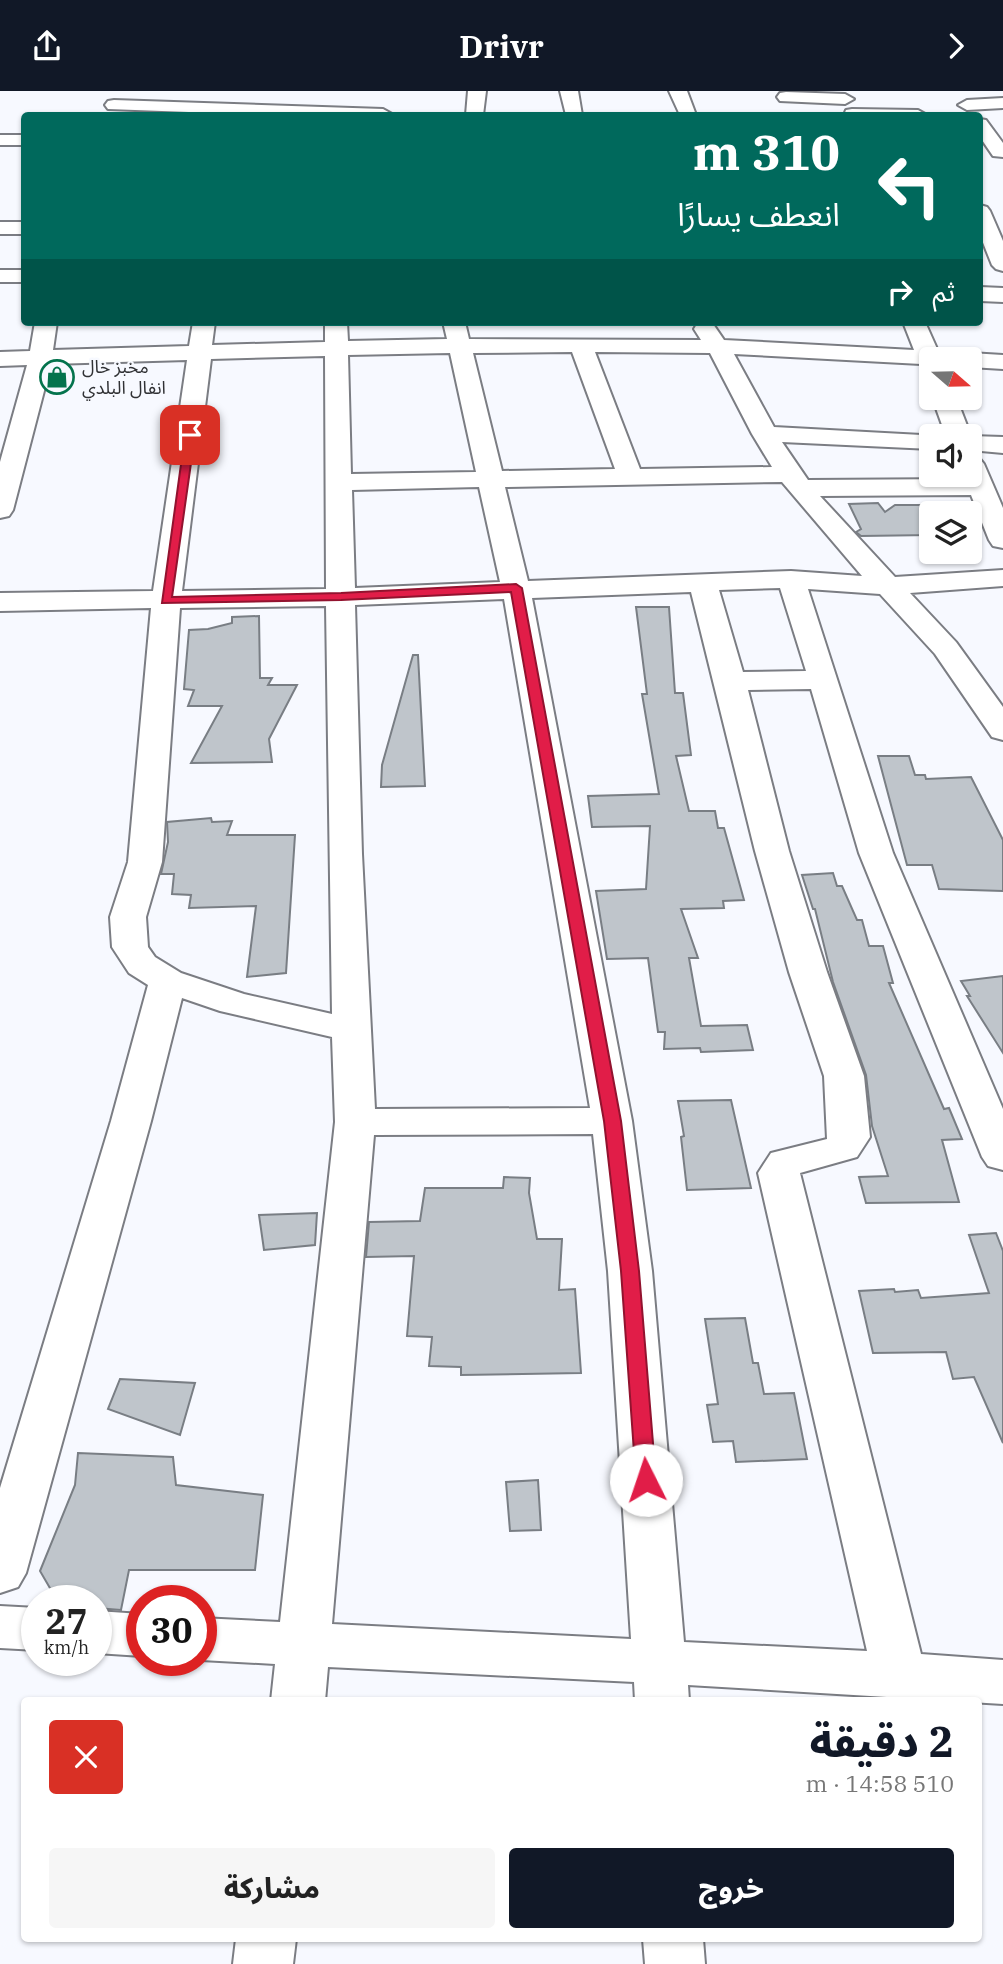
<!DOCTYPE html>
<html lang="ar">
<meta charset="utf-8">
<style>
:root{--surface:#fff;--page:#f6f6f6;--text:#222;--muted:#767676;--accent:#111827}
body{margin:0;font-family:"IBM Plex Serif","Noto Sans Arabic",serif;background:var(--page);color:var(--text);direction:rtl;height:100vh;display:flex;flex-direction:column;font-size:26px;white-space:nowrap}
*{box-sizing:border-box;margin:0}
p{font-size:23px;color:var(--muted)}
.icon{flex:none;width:38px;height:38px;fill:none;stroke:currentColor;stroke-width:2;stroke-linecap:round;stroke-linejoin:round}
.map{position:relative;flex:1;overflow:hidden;direction:ltr}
.side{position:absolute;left:21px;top:1606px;width:961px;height:245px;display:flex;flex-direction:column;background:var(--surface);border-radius:7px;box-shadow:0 2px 5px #0004;direction:rtl}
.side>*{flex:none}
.hud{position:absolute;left:21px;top:21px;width:962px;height:214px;border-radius:7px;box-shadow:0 2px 5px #0004;direction:rtl;background:#00695c;color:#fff;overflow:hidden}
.needle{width:46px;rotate:110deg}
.fabs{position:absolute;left:919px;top:256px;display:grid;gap:14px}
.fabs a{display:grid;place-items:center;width:63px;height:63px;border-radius:7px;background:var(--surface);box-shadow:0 2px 5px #0004;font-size:35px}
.speed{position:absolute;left:21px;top:1494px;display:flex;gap:14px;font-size:35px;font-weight:700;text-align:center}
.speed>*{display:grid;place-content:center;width:91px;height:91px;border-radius:50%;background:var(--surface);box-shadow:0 2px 5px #0004;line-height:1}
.speed small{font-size:18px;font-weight:400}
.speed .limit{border:10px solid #d22;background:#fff;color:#111}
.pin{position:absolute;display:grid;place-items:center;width:60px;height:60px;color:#fff;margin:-30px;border-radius:14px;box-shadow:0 4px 10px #0006}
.me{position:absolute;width:77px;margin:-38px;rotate:356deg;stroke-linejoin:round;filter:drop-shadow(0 0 5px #0008)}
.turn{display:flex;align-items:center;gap:24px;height:147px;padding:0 28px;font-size:32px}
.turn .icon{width:91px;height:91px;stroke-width:2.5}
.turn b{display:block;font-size:49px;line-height:60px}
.then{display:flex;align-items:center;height:66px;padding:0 28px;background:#0003;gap:14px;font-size:26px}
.round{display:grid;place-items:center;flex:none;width:74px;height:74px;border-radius:7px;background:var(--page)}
.summary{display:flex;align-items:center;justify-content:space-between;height:119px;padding:0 28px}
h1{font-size:42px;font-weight:800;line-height:52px;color:var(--accent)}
.primary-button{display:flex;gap:14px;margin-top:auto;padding:14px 28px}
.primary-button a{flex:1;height:80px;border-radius:7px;background:var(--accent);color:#fff;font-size:28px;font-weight:800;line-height:80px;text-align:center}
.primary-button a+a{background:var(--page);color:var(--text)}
header{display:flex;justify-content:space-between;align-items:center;height:91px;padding:0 28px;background:var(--accent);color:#fff;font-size:32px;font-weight:800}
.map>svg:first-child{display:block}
.building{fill:#bfc5cb;stroke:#797e84;stroke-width:2}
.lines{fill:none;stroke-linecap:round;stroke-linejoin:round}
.minor-casing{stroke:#7b7d83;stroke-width:4}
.minor{fill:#fff;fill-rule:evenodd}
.route{fill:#e11d48;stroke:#92132f;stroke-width:2}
.labels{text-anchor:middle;stroke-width:5;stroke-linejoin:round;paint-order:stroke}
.far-poi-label{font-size:18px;fill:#303134;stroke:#f7f9ff;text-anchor:start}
</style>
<header><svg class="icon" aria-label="forward" viewBox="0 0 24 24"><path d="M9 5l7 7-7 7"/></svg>Drivr<svg class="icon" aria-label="share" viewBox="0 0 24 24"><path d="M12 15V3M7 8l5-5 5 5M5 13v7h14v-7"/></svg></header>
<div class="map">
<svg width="1003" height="1873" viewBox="0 0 1003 1873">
<rect width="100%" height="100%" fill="#f7f9ff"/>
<!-- building -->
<path class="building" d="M878 412 885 421 895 414H940L941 422H931V444L861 445 856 441 861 438 849 413Z
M636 516H669L675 602H683L691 664 676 665 689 720H715L718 737H724L744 809 723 810 724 817 681 818 698 867H689L701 935 747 934 753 959 701 961 700 957 664 958 665 941H658L648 867 607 868 596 800 646 798 650 735 592 736 588 705 659 703 642 603H647Z
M259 525 260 587H272L268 594H297L269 648 272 671 191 672 222 615H188L194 599 184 598 189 539 208 538 232 532V526Z
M413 564H418L425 695 381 696 382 674Z
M878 665H909L915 684H925L926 688 971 686 1003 749V800L939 798 932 774H907Z
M211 727 212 731 232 730 227 744H295L286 882 247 886 256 815 189 817 191 804 172 803 174 783H161L168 751 167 731Z
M833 782 837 795H842L857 829H862L869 855H883L893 892H889L944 1018 949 1017 962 1048 942 1049 959 1111 866 1112 859 1086 888 1085 872 1035 866 984 833 891 815 818H813L802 784Z
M1003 885V962L967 905H970L961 890Z
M731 1009 751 1097 687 1099 681 1046 684 1045 678 1010Z
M504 1086 530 1087 529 1102 537 1148H562L559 1199 575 1198 581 1282 461 1284V1276L429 1275 432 1246 407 1245 414 1165 366 1166 369 1131 420 1130 425 1097H503Z
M317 1122 315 1154 264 1159 259 1124Z
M996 1142 1003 1160V1352L974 1286 953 1288 946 1261 873 1262 859 1200 894 1198 895 1201 918 1199 921 1207 989 1202 969 1144Z
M745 1227 753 1272H758L764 1303 794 1302 807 1368 736 1371 733 1350 713 1351 707 1314 718 1313 705 1228Z
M120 1288 195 1292 180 1344 108 1318Z
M78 1362 173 1366 176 1394 263 1404 255 1479H129L121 1519 96 1517V1509L54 1504 40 1480 75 1394Z
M538 1389 541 1439 510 1440 506 1391Z"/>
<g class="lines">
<!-- minor casing -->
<g class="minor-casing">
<path id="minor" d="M468 0H486L483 24H466Z
M560 0H578L582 24H566Z
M669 0H687L696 24H680Z
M786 1 845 3 854 8 845 13 780 10 777 6 780 2Z
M1003 7V17L967 19 958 14 967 9Z
M114 9 383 18 392 23 271 24 108 18 105 14 108 10Z
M852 18 918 19 927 24H844L846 19Z
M980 28 986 29 1003 52V66L993 65 980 46Z
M0 44H24V54H0Z
M980 114 987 116 990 120 1003 150V180L996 178 992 174 980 144Z
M0 131H24V143H0Z
M0 179H24V191H0Z
M980 196 1003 197V211L980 210Z
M35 231H57L53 259 189 255 193 231H215L212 254 325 251V231H347L348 250 447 248 443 231H465L469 248 701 249 694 238 697 233H713L724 249 914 259 903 231H925L938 260 957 263 960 267 970 262 1003 264V278L970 276V268H931V278L921 273 734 263 774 336 940 345H931V358L782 351 808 389 964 388 962 383H970L971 365 980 368 984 373 1003 417V457L993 455 989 449 971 404 820 405 895 486 1003 479V495L910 502 956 551 1003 616V649L992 646 935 563 880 503 808 498 893 762 1003 1018V1079L988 1075 982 1066 859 762 811 598 748 599 789 760 827 881 864 985 870 1046 857 1066 800 1082 921 1563 1003 1569V1613L688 1594 689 1610H635L634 1591 328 1576 325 1610H271L275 1573 201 1569V1527L280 1531 335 1031 332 946 220 920 182 907 151 1030 26 1482 18 1496 0 1502V1397L111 1030 148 894 129 882 112 856 110 826 128 771 151 517 0 520V502L153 500 187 269 51 273 13 419 9 425 0 427V371L27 274 0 275V261L30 260ZM572 261 615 378 502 380 473 262ZM595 261 710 262 752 343 772 376 640 378ZM450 262 476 381 351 383 348 264ZM325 265 326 498 182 500 211 268ZM782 391 862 485 791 480 528 490 505 396ZM479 396 500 491 355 497 352 399ZM780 497 806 580 743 581 719 499ZM691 501 755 760 789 881 824 985 827 1048 771 1062 758 1082 867 1560 684 1551 652 1180 632 1030 532 507ZM504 508 590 1017 375 1018 362 763 355 514ZM326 515 332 923 244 903 181 882 155 866 148 856 146 826 162 771 180 517ZM593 1043 608 1180 631 1548 332 1533 374 1044Z
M932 306H956L971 345 1003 346V362L970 359V345H946Z
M0 1515 37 1517V1559L0 1557Z
M96 1520 142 1523V1565L96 1562Z
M236 1848H296L293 1873H233Z
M643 1848H703L705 1873H645Z"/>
</g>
<!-- minor -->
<use href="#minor" class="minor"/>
</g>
<!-- route -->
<path class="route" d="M190 341 195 344 172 506 341 502 516 493 522 497 621 1030 639 1180 656 1389 653 1395 646 1397 639 1395 636 1389 621 1180 604 1030 511 501 341 509 162 512 185 344Z"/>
<!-- icons -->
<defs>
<g id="shop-ring" transform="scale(1.75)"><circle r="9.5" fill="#f7f9ff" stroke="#04734d" stroke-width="1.5"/><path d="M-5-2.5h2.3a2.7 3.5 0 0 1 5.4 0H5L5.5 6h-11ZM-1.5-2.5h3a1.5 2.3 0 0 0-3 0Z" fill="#04734d"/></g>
</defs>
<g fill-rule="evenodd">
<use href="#shop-ring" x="57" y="286"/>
</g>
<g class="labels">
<!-- far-poi labels -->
<g class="far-poi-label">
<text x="82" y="282">مخبز خال<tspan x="82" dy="21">انفال البلدي</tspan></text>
</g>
</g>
</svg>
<div class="fabs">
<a><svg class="needle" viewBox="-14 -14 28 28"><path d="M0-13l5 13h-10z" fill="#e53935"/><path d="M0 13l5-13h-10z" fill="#767676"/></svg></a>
<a><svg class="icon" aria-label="sound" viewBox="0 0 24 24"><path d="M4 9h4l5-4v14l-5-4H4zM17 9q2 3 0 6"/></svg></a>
<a><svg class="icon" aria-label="layers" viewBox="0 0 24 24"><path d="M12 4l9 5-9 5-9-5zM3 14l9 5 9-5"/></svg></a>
</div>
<div class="speed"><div>27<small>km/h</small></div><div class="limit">30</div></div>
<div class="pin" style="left:190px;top:344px;background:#d93025"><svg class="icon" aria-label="arrive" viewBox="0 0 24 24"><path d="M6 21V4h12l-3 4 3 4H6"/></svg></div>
<svg class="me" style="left:646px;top:1389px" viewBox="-20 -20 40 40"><circle r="19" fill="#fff"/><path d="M0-13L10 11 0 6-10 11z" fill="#e11d48"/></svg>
<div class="hud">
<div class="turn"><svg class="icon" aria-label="left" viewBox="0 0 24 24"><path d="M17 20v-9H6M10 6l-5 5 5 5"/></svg><div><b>310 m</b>انعطف يسارًا</div></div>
<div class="then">ثم<svg class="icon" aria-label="right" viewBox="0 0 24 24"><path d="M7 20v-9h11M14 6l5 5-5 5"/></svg></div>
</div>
<section class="side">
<div class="summary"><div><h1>2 دقيقة</h1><p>510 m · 14:58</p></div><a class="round" style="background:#d93025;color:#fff"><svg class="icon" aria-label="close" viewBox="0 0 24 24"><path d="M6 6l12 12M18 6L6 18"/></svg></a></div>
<div class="primary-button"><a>خروج</a><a>مشاركة</a></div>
</section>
</div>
